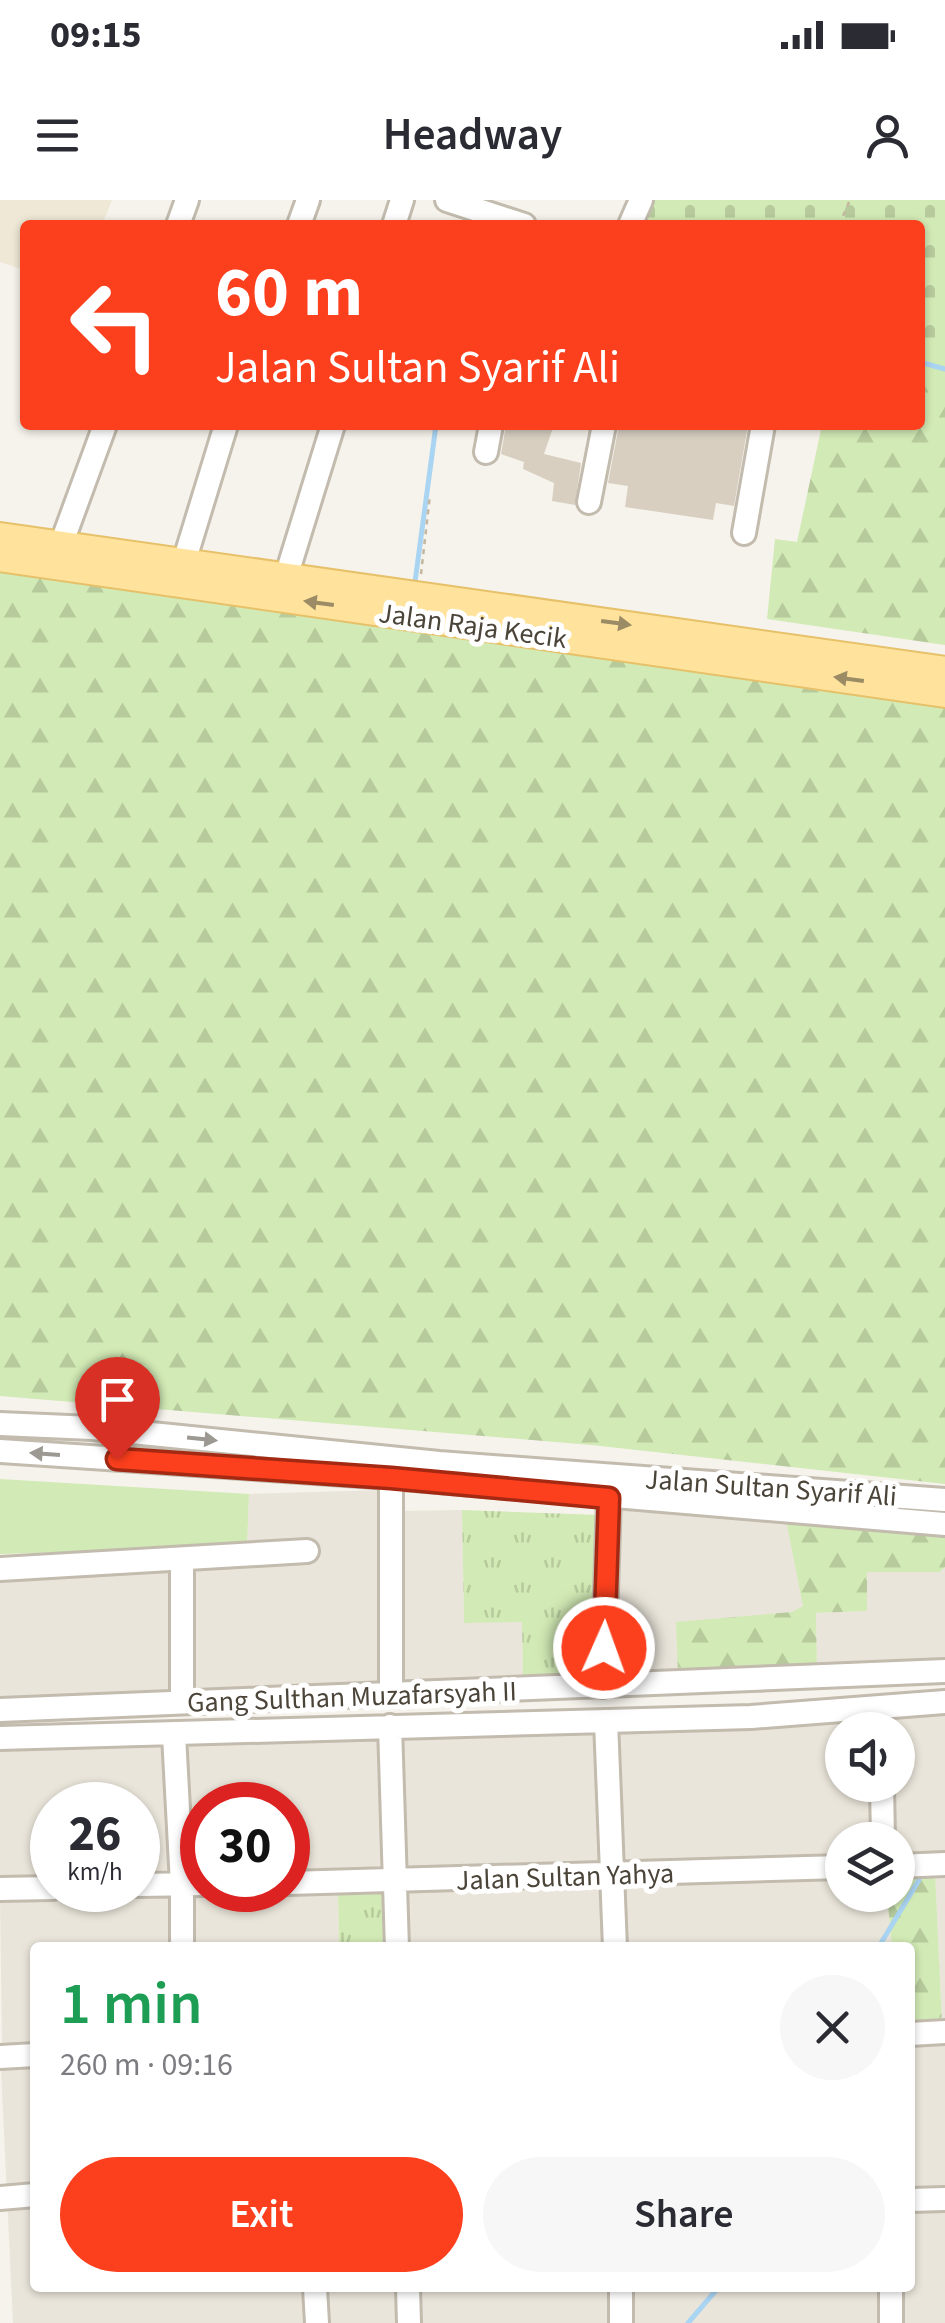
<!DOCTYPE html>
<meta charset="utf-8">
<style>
:root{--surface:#fff;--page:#f7f7f7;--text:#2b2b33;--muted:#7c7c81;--accent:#fc3f1d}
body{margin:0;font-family:"Source Sans 3",sans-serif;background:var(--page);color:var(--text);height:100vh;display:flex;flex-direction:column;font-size:38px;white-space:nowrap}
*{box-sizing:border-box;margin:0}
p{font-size:32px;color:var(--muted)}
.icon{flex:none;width:55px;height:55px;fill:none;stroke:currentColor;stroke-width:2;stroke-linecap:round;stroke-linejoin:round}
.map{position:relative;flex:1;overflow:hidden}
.drawer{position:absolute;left:30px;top:1742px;width:885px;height:350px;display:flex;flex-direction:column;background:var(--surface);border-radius:10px;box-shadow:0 2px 8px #0004}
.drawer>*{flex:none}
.guide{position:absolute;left:20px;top:20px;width:905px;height:210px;border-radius:10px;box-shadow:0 2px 8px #0004;background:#fc3f1d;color:#fff;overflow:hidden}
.tools{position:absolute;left:825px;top:1512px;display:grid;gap:20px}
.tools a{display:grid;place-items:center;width:90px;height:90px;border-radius:50%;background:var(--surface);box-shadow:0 2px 8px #0004;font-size:50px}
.speed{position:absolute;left:30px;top:1582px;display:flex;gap:20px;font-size:50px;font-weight:700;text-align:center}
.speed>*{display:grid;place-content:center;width:130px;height:130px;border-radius:50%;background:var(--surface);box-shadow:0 2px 8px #0004;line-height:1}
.speed small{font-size:25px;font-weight:400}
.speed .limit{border:15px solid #d22;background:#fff;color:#111}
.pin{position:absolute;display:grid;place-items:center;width:85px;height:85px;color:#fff;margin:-102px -42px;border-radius:50% 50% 50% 0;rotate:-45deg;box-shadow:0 0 10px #0007}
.pin .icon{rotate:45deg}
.me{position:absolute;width:110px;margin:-55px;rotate:2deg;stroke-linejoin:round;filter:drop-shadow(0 0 8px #0008)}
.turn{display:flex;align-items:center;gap:35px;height:210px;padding:0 30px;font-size:45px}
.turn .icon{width:130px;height:130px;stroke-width:2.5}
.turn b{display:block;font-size:70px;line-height:85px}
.round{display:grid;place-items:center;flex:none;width:105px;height:105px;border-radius:52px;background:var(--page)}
.head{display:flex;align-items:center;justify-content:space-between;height:170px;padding:0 30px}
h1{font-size:60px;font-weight:600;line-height:75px;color:#1e9e55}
.button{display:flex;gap:20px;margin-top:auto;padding:20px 30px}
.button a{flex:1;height:115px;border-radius:60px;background:var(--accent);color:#fff;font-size:40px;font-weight:600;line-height:115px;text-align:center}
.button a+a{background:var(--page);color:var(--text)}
.status{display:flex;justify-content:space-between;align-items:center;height:70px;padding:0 50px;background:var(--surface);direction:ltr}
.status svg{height:28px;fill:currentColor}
header{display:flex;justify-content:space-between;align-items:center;height:130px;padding:0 30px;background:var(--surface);font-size:45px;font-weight:600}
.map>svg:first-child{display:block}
.residential{fill:#eae5da}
.education{fill:#efe8d6}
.grass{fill:url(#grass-tufts)}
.forest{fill:url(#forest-firs)}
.cemetery{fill:url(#cemetery-stones)}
.garden{fill:#d2eab5}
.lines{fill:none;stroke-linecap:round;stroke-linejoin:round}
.stream{stroke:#a9d4f2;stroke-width:5}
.building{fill:#d8cfc1}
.minor-casing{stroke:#c2bbae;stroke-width:28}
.major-casing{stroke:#e6c16a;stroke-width:32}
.path{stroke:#c4b79f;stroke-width:2.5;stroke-dasharray:5 5;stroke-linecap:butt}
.minor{stroke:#fff;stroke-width:22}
.major{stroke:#ffe39c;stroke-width:28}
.oneway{fill:#9c8c66}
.oneway2{fill:#9c9892}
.route-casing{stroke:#a42913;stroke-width:25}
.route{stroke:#fc3f1d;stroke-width:18}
.labels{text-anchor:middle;stroke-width:10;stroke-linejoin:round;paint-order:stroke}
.street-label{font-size:28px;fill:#4b4439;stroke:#fff}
</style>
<div class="status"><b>09:15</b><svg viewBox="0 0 49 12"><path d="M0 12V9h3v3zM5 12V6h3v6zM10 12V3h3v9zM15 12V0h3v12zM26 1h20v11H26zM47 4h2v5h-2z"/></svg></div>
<header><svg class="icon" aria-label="menu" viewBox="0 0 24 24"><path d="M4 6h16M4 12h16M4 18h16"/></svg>Headway<svg class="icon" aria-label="person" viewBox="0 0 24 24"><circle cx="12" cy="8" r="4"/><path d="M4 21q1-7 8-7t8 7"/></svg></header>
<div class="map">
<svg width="945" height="2123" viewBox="0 0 945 2123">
<defs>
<pattern id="grass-tufts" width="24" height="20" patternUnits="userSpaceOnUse" patternTransform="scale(2.5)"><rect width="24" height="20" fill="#d2eab5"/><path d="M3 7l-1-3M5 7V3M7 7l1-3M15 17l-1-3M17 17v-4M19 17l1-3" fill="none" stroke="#b6ca9c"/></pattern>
<pattern id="forest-firs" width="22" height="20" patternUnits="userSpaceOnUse" patternTransform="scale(2.5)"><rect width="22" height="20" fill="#d2eab5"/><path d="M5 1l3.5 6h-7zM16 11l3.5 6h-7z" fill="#b6ca9c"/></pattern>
<pattern id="cemetery-stones" width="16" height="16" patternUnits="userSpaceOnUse" patternTransform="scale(2.5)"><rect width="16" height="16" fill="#d2eab5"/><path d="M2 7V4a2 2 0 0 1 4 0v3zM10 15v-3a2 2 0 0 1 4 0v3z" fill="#b6ca9c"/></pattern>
</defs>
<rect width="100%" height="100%" fill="#f6f3ec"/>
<!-- residential -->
<path class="residential" d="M382 1290 383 1486 191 1492 189 1368 247 1347 249 1294Z
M619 1308 786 1320 804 1406 678 1475 617 1477Z
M462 1310 464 1422H522L523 1481 401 1483 399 1311Z
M945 1367V1464L817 1469 816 1413 867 1411 866 1372H940Z
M172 1370 174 1493 0 1499V1379Z
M945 1510V1658L898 1659V1640H891L889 1585H898V1530H888V1514Z
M874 1517V1530H842V1585H875L876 1640H842V1660L619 1664 620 1530Z
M603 1529 606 1665 403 1672 400 1532Z
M385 1533 386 1671 288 1674V1605H202V1676L188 1677 181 1540Z
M166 1543 174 1676 138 1677V1605H52V1681L0 1683V1550Z
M935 1670H945V1824H942Z
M842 1673V1695H887L892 1747 625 1748V1681Z
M605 1683 607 1747H406L404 1692Z
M338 1690 339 1747H190L189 1694Z
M174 1693 175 1747 35 1748V1844L2 1845 0 1697Z
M945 1841V1990L910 1991V1842Z
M35 1868V2088H307L309 2123H13L1 1869Z
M945 2006V2123H896L895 2088H910V2007Z
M323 2088H401L402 2123H325Z
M416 2088H615V2123H418Z
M629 2088H885V2123H629Z"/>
<!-- education -->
<path class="education" d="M0 0H112L102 25H25V70L0 62Z"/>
<!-- grass -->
<path class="grass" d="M462 1310 600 1315 597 1479 523 1481 522 1422 464 1423Z
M389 1689 390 1747H339L338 1690Z"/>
<!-- forest -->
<path class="forest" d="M920 162 945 169V445L767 419 775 339 797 342 822 225H920Z
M0 370 945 504V1284L591 1245 0 1196Z
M786 1320 945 1332V1367L940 1372H867V1411L816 1413 817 1469 678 1475 676 1422 792 1412 803 1406Z
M935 1670 942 1824 910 1825V1748L892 1747 887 1695H898V1671Z"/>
<!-- cemetery -->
<path class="cemetery" d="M653 0H945V169L920 162V25H642Z"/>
<!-- garden -->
<path class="garden" d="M0 1279 249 1294 247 1347 0 1354Z"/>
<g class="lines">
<!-- stream -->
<path class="stream" d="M469 25H475
M920 162 945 169
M415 382 436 225
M878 1748 919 1680
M688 2123 718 2088"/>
</g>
<!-- building -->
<path class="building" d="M506 225H554L544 254 581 263 575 305 552 301 554 283 523 269 524 262 501 254Z
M619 225H748L734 306 716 303 713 320 625 307 628 286 608 283Z"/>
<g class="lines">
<!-- minor casing -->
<g class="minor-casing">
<path id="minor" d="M447 0 524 25
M178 25 187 0
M299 25 308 0
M394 25 402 0
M630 25 641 0
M486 252 491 225
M589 302 604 225
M744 333 763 225
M61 345 105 225
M184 362 226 225
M286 377 333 225
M0 1224 92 1228 439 1263 945 1300
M0 1251 391 1277 945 1324
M182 1360V1502
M0 1369 307 1351
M603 1486 609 1297
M391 1493V1277
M0 1510 945 1471
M606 1521 615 1748
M390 1526 397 1748
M174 1535 182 1684V1748
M0 1538 751 1517 945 1502
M882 1585 883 1640
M898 1666 945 1664
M288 1683 842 1667
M138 1685 202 1684
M0 1689 52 1688
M910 1834 945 1832
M0 1857 35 1855
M0 1998 35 1995
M910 2000 945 1999
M315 2088 317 2123
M408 2088 409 2123
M891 2088V2123
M621 2123V2088"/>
</g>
<!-- major casing -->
<g class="major-casing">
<path id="major" d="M0 337 945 471
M0 357 945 493"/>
</g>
<!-- path -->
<path class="path" d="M839 25 850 0
M421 374 430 295"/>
<!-- minor -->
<use href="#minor" class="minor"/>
<!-- major -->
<use href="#major" class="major"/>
</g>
<!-- one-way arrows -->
<defs><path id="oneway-solid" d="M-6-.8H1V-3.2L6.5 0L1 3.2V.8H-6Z" transform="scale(2.5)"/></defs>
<g class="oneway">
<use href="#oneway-solid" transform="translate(319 403) rotate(-172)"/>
<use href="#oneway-solid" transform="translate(616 423) rotate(8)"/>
<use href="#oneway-solid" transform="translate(849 479) rotate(-172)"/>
</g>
<g class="oneway2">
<use href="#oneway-solid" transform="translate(202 1239) rotate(6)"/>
<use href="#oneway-solid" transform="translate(45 1254) rotate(-176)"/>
</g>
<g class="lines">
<!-- route casing -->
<g class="route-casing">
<path id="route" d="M117 1259 391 1278 609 1298 604 1448"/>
</g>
<!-- route -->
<use href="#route" class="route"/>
</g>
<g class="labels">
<!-- street labels -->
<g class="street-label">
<text transform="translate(473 425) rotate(8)" y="10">Jalan Raja Kecik</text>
<text transform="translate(771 1287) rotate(4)" y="10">Jalan Sultan Syarif Ali</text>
<text transform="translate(352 1496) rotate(-2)" y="10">Gang Sulthan Muzafarsyah II</text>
<text transform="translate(565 1676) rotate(-2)" y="10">Jalan Sultan Yahya</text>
</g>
</g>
</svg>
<div class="tools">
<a><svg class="icon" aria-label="sound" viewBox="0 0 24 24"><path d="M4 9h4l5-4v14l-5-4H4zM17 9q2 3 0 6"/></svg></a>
<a><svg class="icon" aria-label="layers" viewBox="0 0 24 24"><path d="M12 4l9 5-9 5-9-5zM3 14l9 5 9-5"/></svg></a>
</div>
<div class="speed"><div>26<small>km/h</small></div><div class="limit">30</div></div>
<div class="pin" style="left:117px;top:1259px;background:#d93025"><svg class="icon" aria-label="arrive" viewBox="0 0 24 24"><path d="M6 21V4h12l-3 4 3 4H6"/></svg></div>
<svg class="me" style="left:604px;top:1448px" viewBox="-20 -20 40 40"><circle r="17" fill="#fc3f1d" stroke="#fff" stroke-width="3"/><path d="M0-11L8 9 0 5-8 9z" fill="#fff"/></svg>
<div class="guide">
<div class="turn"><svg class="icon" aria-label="left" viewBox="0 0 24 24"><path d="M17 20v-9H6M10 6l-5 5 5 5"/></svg><div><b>60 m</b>Jalan Sultan Syarif Ali</div></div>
</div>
<section class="drawer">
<div class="head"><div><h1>1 min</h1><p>260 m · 09:16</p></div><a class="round"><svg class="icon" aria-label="close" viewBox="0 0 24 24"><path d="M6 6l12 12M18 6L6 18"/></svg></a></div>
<div class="button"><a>Exit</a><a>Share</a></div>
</section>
</div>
